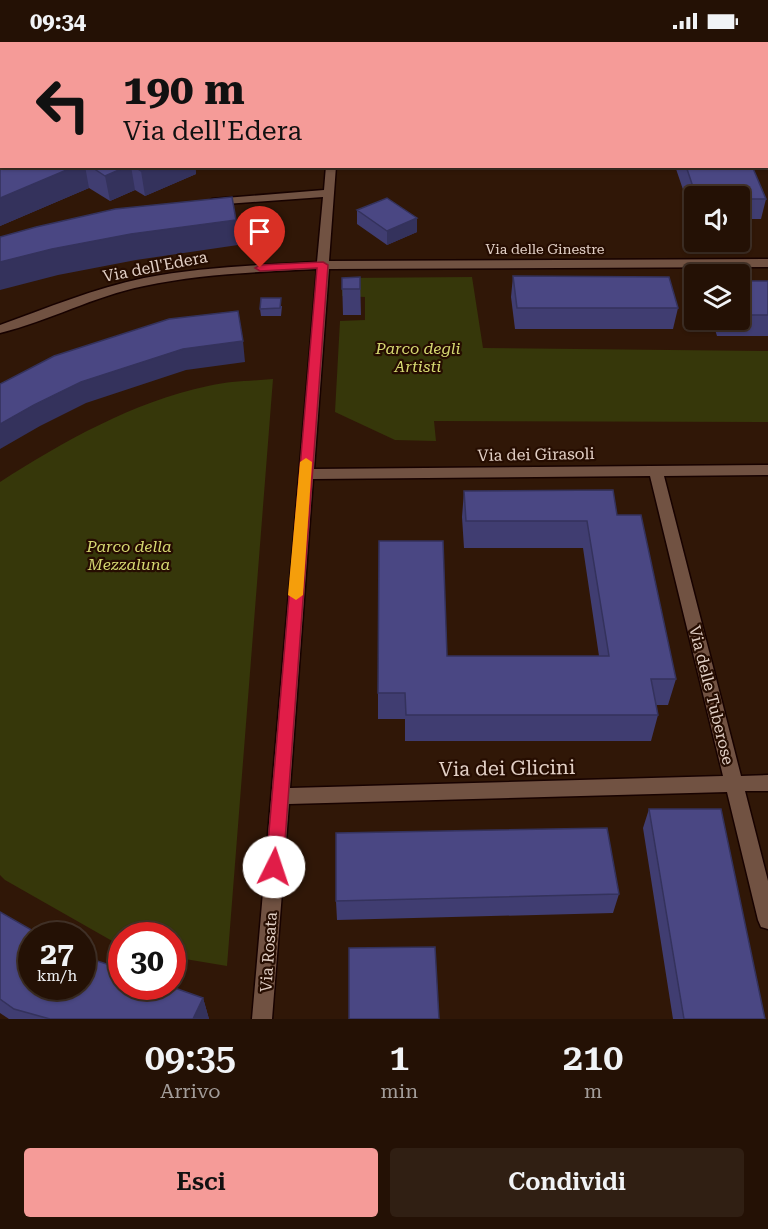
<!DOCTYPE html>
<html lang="it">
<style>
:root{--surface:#241105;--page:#301f13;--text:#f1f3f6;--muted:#a39d9a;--line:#413127;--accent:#f59b98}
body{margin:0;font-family:"Roboto Serif",serif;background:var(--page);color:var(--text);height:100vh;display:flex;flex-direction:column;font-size:22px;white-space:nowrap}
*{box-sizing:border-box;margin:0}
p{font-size:20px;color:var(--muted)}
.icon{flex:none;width:33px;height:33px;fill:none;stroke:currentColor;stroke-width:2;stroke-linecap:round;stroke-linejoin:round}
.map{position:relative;height:977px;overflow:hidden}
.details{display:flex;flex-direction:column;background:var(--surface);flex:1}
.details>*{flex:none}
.banner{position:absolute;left:0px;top:0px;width:768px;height:126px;box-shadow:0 2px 4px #0004,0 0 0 2px var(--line);background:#f59b98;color:#111;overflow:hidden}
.buttons{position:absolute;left:684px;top:144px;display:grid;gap:12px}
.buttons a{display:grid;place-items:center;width:66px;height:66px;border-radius:6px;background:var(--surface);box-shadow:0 2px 4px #0004,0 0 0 2px var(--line);font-size:30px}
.speed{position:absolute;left:18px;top:880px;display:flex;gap:12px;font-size:30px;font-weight:700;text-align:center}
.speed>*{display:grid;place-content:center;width:78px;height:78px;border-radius:50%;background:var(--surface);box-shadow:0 2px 4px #0004,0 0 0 2px var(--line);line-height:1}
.speed small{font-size:15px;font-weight:400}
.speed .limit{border:9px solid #d22;background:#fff;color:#111}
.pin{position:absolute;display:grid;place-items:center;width:51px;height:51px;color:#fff;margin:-62px -26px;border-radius:50% 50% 50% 0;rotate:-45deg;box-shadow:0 0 6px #0007}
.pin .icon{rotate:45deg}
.me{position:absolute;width:66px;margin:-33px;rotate:4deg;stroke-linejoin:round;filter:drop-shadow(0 0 4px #0008)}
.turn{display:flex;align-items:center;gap:21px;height:126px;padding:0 24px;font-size:27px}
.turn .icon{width:78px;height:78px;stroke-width:2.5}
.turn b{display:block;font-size:42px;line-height:51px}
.eta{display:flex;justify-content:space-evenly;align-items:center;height:102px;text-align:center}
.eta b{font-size:36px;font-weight:600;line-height:42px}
.button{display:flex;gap:12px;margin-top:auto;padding:12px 24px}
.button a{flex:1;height:69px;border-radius:6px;background:var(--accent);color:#111;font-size:24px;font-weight:600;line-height:69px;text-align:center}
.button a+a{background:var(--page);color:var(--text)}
.status{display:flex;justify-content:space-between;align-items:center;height:42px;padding:0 30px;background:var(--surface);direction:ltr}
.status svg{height:16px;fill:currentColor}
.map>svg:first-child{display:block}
.green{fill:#36370a}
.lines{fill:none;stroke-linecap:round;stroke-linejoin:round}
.minor-casing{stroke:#170200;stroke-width:3}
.minor{fill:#715242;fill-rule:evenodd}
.wall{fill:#403d71}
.shaded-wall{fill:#34325c}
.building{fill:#4a4783;stroke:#34325c;stroke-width:1.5}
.route{fill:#e11d48;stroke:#92132f;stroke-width:1.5}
.slow{fill:#f59e0b}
.labels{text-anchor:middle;stroke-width:4.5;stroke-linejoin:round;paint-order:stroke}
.far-street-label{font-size:14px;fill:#e2d0c6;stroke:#260d01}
.street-label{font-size:16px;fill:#e2d0c6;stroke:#260d01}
.park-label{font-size:16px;font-style:italic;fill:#d5d871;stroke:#260d01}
.near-street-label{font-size:20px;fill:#e2d0c6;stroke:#260d01}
</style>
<div class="status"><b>09:34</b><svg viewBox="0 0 49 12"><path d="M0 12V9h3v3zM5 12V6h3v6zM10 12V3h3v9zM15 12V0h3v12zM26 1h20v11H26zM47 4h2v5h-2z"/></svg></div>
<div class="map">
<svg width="768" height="977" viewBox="0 0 768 977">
<rect width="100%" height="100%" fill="#301707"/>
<!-- green -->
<path class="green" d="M472 235 483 306 768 309V380L434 379 436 399 395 398 335 370 340 279 365 278V255L342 254V236Z
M273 337 227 924 173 915 172 894H122L121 904 5 838 0 833V440C64 399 133 360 208 344 229 339 252 339 273 337Z"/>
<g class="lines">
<!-- minor casing -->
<g class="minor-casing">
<path id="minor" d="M140 0H150L140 2Z
M324 0H334V2H325Z
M326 124H336L329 219 768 217V225L329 227 314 427 768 423V433L664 434 741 734 768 733V749H745L768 839V887L761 885 758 878 727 750 289 762 272 977H252L317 227C259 230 200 232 144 244 94 254 49 279 0 291V283C47 266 95 246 144 236 201 225 259 223 317 220L323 155 212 163 207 160 212 157 324 148ZM650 434 723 734 290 746 313 437Z"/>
</g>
<!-- minor -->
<use href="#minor" class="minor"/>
</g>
<!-- wall -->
<path class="wall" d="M0 0H28V2H2V3H0Z
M448 0H706V2H448Z
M0 86 2 124H195L196 132 145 154 135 148 110 159 89 146 0 184Z
M675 124H752L766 157 761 177H740V154H694V177H693Z
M357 168 417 176V190L387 203 357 182Z
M513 234 678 266 673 287H515L511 255Z
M360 235 361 273H343L342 236Z
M740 239H768V294H717L712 278H740Z
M282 264 281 274H261L260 267Z
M464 449 617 473 676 637 668 663H656L658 673 651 699H405V677H378V651L447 614H599L583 506H464L462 475Z
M649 767 765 977H673L643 786Z
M619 852 613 871 337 878 336 859Z
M0 870 32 945 203 956 209 977H9L0 971Z"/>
<!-- shaded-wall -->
<path class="shaded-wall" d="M0 30H2V50L0 51Z
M76 124H85L89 146 0 184V156Z
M128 124H131L135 148 110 159 105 134Z
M152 124H195L196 132 145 154 141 129Z
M417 176V190L387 203V189Z
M236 178 238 203 136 218 58 233 0 248V220L52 207 131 192Z
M243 299 245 320 186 328 86 361 40 384 0 407V382L34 363 81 340 183 307Z
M203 956 209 977H193Z"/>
<!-- building -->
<path class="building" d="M182 0H243V2H182Z
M542 0H592V2H542Z
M642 0H690L691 2H643Z
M2 6V30H0V7Z
M0 86H2V124H76L0 156Z
M90 124H128L105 134Z
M133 124H152L141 129Z
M686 124H752L766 157H740V154H696Z
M232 155 236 178 131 192 52 207 0 220V195L36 185 115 167Z
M387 156 417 176 387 189 357 168Z
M513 234 669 235 678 266H517Z
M360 235V247H342V236Z
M740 239H768V273H740Z
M261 256H281L280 266 260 267Z
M238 269 243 299 183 307 81 340 34 363 0 382V342L54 314 169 277Z
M613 448 617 473H641L676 637H651L658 673H406L405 651H378L379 499H443L447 614H609L587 479H466L464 449Z
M649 767H721L765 977H684Z
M607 786 619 852 336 859V791Z
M0 870 42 894H32V945H82V914L122 927V945H172L203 956 193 977H50L14 967 0 957Z
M435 905 439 977H349V906Z"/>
<!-- route -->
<path class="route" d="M323 220 328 223 283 825 281 830 274 833 268 830 266 825 317 226 260 229 255 226 260 223Z"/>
<!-- slow -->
<path class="slow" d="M306 416 312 420 303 553 296 558 288 553 300 420Z"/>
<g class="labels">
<!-- far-street labels -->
<g class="far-street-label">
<text x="545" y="212">Via delle Ginestre</text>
</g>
<!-- street labels -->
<g class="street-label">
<text transform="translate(155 224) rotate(-11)" y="6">Via dell'Edera</text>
<text transform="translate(536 412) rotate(-1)" y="6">Via dei Girasoli</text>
<text transform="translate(712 653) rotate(76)" y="6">Via delle Tuberose</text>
<text transform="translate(268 910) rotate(-86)" y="6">Via Rosata</text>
</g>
<!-- park labels -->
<g class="park-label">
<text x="418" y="312">Parco degli<tspan x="418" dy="18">Artisti</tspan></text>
<text x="129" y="510">Parco della<tspan x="129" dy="18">Mezzaluna</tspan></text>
</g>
<!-- near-street labels -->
<g class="near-street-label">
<text transform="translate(507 726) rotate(-1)" y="7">Via dei Glicini</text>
</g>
</g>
</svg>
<div class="buttons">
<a><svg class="icon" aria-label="sound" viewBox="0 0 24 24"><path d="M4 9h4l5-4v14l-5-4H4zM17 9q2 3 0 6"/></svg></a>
<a><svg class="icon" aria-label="layers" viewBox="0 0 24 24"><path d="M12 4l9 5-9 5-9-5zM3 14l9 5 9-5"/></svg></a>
</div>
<div class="speed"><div>27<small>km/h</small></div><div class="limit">30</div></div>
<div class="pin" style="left:260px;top:226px;background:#d93025"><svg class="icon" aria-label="arrive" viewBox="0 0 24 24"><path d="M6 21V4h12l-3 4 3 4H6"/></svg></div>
<svg class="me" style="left:274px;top:825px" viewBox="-20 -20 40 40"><circle r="19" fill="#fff"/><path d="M0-13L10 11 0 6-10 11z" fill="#e11d48"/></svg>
<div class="banner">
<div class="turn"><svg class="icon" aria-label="left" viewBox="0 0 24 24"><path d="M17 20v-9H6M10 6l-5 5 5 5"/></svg><div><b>190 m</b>Via dell'Edera</div></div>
</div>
</div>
<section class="details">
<div class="eta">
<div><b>09:35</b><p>Arrivo</p></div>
<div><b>1</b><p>min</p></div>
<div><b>210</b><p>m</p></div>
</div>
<div class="button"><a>Esci</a><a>Condividi</a></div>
</section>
